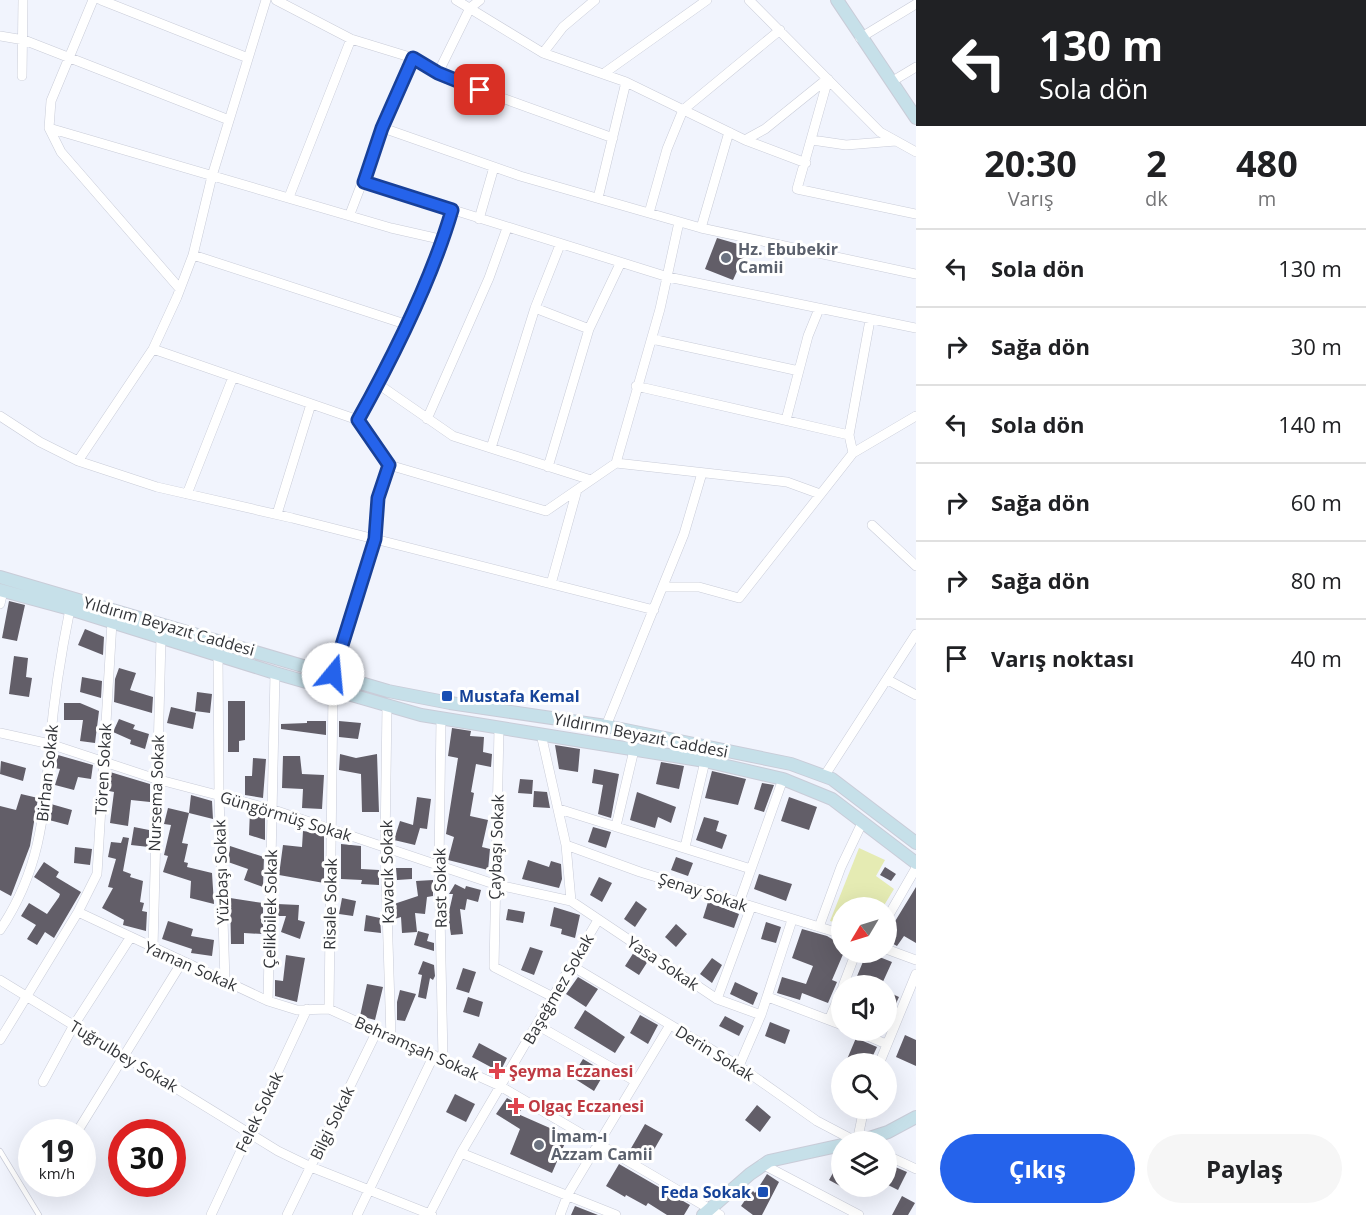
<!DOCTYPE html>
<html lang="tr">
<meta charset="utf-8">
<style>
:root{--surface:#fff;--page:#f6f6f6;--text:#202124;--muted:#757577;--line:#e0e0e0;--accent:#2563eb}
body{margin:0;font-family:"Open Sans",sans-serif;background:var(--page);color:var(--text);height:100vh;display:flex;flex-direction:column;font-size:22px;white-space:nowrap}
*{box-sizing:border-box;margin:0}
p{font-size:20px;color:var(--muted)}
.icon{flex:none;width:33px;height:33px;fill:none;stroke:currentColor;stroke-width:2;stroke-linecap:round;stroke-linejoin:round}
.map{position:relative;flex:1;overflow:hidden}
.side{display:flex;flex-direction:column;background:var(--surface);width:450px}
.side>*{flex:none}
.hud{background:#202124;color:#fff;overflow:hidden}
.needle{width:39px;rotate:232deg}
.fabs{position:absolute;left:831px;top:897px;display:grid;gap:12px}
.fabs a{display:grid;place-items:center;width:66px;height:66px;border-radius:50%;background:var(--surface);box-shadow:0 6px 24px #0002;font-size:30px}
.speed{position:absolute;left:18px;top:1119px;display:flex;gap:12px;font-size:30px;font-weight:700;text-align:center}
.speed>*{display:grid;place-content:center;width:78px;height:78px;border-radius:50%;background:var(--surface);box-shadow:0 6px 24px #0002;line-height:1}
.speed small{font-size:15px;font-weight:400}
.speed .limit{border:9px solid #d22;background:#fff;color:#111}
.pin{position:absolute;display:grid;place-items:center;width:51px;height:51px;color:#fff;margin:-26px;border-radius:12px;box-shadow:0 3px 9px #0006}
.me{position:absolute;width:66px;margin:-33px;rotate:17deg;stroke-linejoin:round;filter:drop-shadow(0 0 4px #0008)}
.turn{display:flex;align-items:center;gap:21px;height:126px;padding:0 24px;font-size:27px}
.turn .icon{width:78px;height:78px;stroke-width:2.5}
.turn b{display:block;font-size:42px;line-height:51px}
.eta{display:flex;justify-content:space-evenly;align-items:center;height:102px;text-align:center}
.eta b{font-size:36px;font-weight:700;line-height:42px}
.action{display:flex;gap:12px;margin-top:auto;padding:12px 24px}
.action a{flex:1;height:69px;border-radius:36px;background:var(--accent);color:#fff;font-size:24px;font-weight:700;line-height:69px;text-align:center}
.action a+a{background:var(--page);color:var(--text)}
ul{padding:0;list-style:none}
li{display:flex;align-items:center;gap:18px;height:78px;padding:0 24px;border-top:2px solid var(--line)}
li div{flex:1}
li b{display:block;font-size:22px}
li em{font-style:normal}
main{display:flex;flex:1;min-height:0}
.map>svg:first-child{display:block}
.green{fill:#e5ebb3}
.building{fill:#625e68}
.lines{fill:none;stroke-linecap:round;stroke-linejoin:round}
.lane-casing{stroke:#c9ccd8;stroke-width:6}
.street-casing{stroke:#c9ccd8;stroke-width:10}
.secondary-casing{stroke:#c9ccd8;stroke-width:14}
.lane{stroke:#fff;stroke-width:4.5}
.street{stroke:#fff;stroke-width:9}
.secondary{stroke:#c6e0e9;stroke-width:12}
.route-casing{stroke:#184099;stroke-width:15}
.route{stroke:#2563eb;stroke-width:10}
.worship-dot{fill:#6b7280;stroke:#fff;stroke-width:2}
.transit-dot{fill:#1a4fb4;stroke:#fff;stroke-width:2}
.health-dot{fill:#e0444e;stroke:#fff;stroke-width:2}
.labels{text-anchor:middle;stroke-width:6;stroke-linejoin:round;paint-order:stroke}
.worship-label{font-size:16px;font-weight:bold;fill:#5b616d;stroke:#fff;text-anchor:start}
.street-label{font-size:16px;fill:#333539;stroke:#fff}
.transit-label{font-size:16px;font-weight:bold;fill:#164399;stroke:#fff;text-anchor:start}
.health-label{font-size:16px;font-weight:bold;fill:#be3a42;stroke:#fff;text-anchor:start}
</style>
<main>
<div class="map">
<svg width="916" height="1215" viewBox="0 0 916 1215">
<rect width="100%" height="100%" fill="#f1f4fd"/>
<!-- green -->
<path class="green" d="M859 848 885 860 876 876 894 889 883 907 842 908 841 924 830 921Z"/>
<!-- building -->
<path class="building" d="M717 238 748 247 733 280 705 269Z
M9 601 25 605 17 641 2 638Z
M85 629 104 637 103 655 78 645Z
M14 656 28 658 26 677 32 678 29 697 9 694Z
M119 668 136 673 130 690 153 697 152 713 114 702 115 679Z
M82 677 102 681 101 698 80 692Z
M197 692 212 694 210 713 195 711Z
M228 701H245V740L239 741V752H228Z
M64 703H80L99 711 95 743 80 741 83 720H64Z
M171 707 196 713 193 729 167 723Z
M119 719 135 725 133 729 149 734 145 749 130 744 131 740 113 732Z
M307 721H326V735L281 729V724L307 723Z
M339 721 361 723 358 739 339 737Z
M452 728 471 731 470 736 484 737 483 752 492 754 491 767 476 764 471 792 474 793 470 816 488 820 482 847 490 849 488 870 448 860 454 837 446 834 458 758 448 756Z
M555 745 580 749 578 772 559 769Z
M340 754 356 758 377 754 379 812H362L361 774 339 770Z
M58 755 93 765 91 779 78 777 74 790 55 785 60 769 55 768Z
M283 756H300L302 774 324 775 322 809 302 808 303 789 282 788Z
M253 758 266 759 263 798 245 795V776H252Z
M1 761 26 768 23 781 0 774Z
M661 762 684 766 679 789 656 784Z
M594 769 619 774 611 818 598 814 603 785 592 783Z
M712 771 746 779 738 805 705 798Z
M110 772 150 784V802L131 800 128 826 110 823 114 792 109 791Z
M520 779 533 780 532 794 518 793Z
M762 783 774 785 764 812 754 809Z
M534 791 547 792 550 808 533 807Z
M637 792 676 807 671 823 658 817 655 828 630 820Z
M21 794 38 798 30 846 11 896 0 890V806L16 810Z
M191 795 212 801 213 819 189 813Z
M417 797 431 799 427 829 420 828 415 845 394 840 400 821 413 825Z
M789 797 817 807 809 830 781 821Z
M51 804 72 810 68 825 49 820Z
M168 808 189 813 182 843 188 844 184 862 188 863 187 867 212 873 214 904 190 898 191 881 163 872 168 856 164 855 171 825 164 824Z
M250 810 265 816V840L249 835Z
M704 817 719 821 716 831 727 835 722 849 696 840Z
M134 827 149 830V847L131 845Z
M593 827 611 832 606 848 588 842Z
M303 831 324 834V883L279 875 283 845 302 847Z
M123 837 129 838 123 871 131 874 130 877 143 881 140 902 144 903 142 911 147 912 146 931 123 925 124 920 102 908 113 888 108 887 116 859 108 857 111 842 121 843Z
M341 844 361 846V869L379 870V885L361 884 362 880 341 879Z
M230 846 264 857 263 887 244 880 248 869 228 862Z
M75 847 92 849 90 865 74 863Z
M676 857 693 863 688 876 671 870Z
M528 860 549 867 551 861 561 864 562 879 559 888 522 879Z
M44 862 59 872 56 877 81 892 54 938 45 932 37 945 27 939 36 925 21 916 29 903 47 914 59 897 60 894 34 877Z
M885 867 896 874 891 881 880 875Z
M396 868H412V879L397 880Z
M759 874 792 884 786 901 754 889Z
M599 877 612 883 602 902 590 895Z
M433 880V896L427 897 425 914 415 913 417 932 402 933 401 917 395 919 394 904 418 896 416 881Z
M455 884 465 889 466 886 481 890 478 902 467 899 465 910 460 909 463 934 451 935 448 916 453 894H449Z
M916 887V943L904 936 897 946 886 940V936Z
M230 898 263 903V934L244 933V944H231Z
M342 898 356 901 353 916 339 914Z
M636 901 647 909 635 927 624 919Z
M708 902 739 914 734 928 703 918Z
M277 904 299 905 298 920 305 922 300 939 281 932 286 916H277Z
M554 907 580 915 575 938 561 934 562 929 550 926Z
M508 909 525 912 523 923 506 920Z
M366 915 380 918 381 933 364 931Z
M168 921 193 929 191 936 214 940 212 956 191 953 192 949 162 939Z
M766 922 781 927 776 943 761 939Z
M676 924 687 934 676 947 665 937Z
M802 929 827 936 842 945V952H844L832 980 837 982 828 1003 802 993 800 1000 777 993 782 977 806 984 813 966 792 958Z
M418 931 429 934 427 941 434 943V951L414 945Z
M530 947 543 951 534 975 521 970Z
M634 952 648 961 639 975 625 966Z
M867 952 892 962 881 986H864L855 981Z
M286 955 305 958 297 1002 275 996V980L283 981Z
M712 958 722 965 712 983 700 974Z
M423 961 434 965 435 976 433 980 430 978 426 999 418 997 422 975 418 974Z
M463 968 476 972 469 993 456 989Z
M578 977 598 989 586 1007 566 994Z
M735 982 758 993 753 1005 730 994Z
M367 984 383 987 375 1020 360 1016Z
M400 990 416 994 405 1021 397 1020V1002Z
M886 991 899 997 893 1010 886 1007Z
M468 997 483 1002 479 1017 463 1012Z
M585 1010 625 1037 615 1053 574 1028Z
M640 1015 658 1025 648 1044 630 1033Z
M725 1016 744 1026 739 1036 719 1026Z
M770 1022 790 1030 785 1044 765 1036Z
M905 1035 916 1040V1066L896 1057Z
M856 1038 877 1047 869 1064H845Z
M479 1043 507 1058 500 1072 472 1057Z
M583 1059 605 1072 594 1091 572 1077Z
M455 1094 475 1104 466 1122 446 1112Z
M507 1098 523 1107 518 1114 568 1136 552 1173 510 1154 520 1129 496 1114Z
M757 1105 771 1117 760 1132 745 1120Z
M645 1124 663 1134 648 1160 630 1150Z
M842 1157V1187L829 1180Z
M886 1163 907 1172 898 1190 886 1184Z
M619 1164 690 1205 684 1215H667L648 1203 646 1206 626 1195 625 1197 606 1186Z
M767 1174 779 1182 762 1215H753L741 1206 752 1190 755 1193Z
M902 1196 915 1203 908 1215H892Z
M575 1206 598 1215H571Z"/>
<g class="lines">
<!-- lane casing -->
<g class="lane-casing">
<path id="lane" d="M0 1151 39 1215"/>
</g>
<!-- street casing -->
<g class="street-casing">
<path id="street" d="M93 0 51 101 49 128 61 152 180 289
M101 0 248 58
M276 0 351 39 413 58 438 73 480 90 613 138
M456 0 543 53 626 82 745 140 806 163
M749 0 880 132 916 152
M0 36 24 40 229 120
M860 38 916 4
M543 53 563 27 595 0
M438 73 470 8 480 0
M603 74 707 0
M22 76 23 0
M828 79 797 189 916 214
M891 82 916 67
M49 128 391 228 444 240
M383 128 520 176 701 228 916 274
M745 140 765 129 827 79
M812 140 846 145 896 141
M364 182 668 277 916 328
M289 197 351 39
M598 198 626 82
M649 213 667 149 683 110 780 30
M350 214 383 128 413 58
M479 219 494 167
M701 228 729 132
M193 255 405 324
M535 308 589 329
M652 339 799 371
M153 349 358 420 389 465 546 511 616 463 787 482 820 494
M378 384 453 436 591 480
M636 386 849 435
M0 416 40 442 78 461 157 487 292 518 654 610
M427 419 489 278 507 228
M358 420 378 384 444 240 452 210
M786 420 808 336 819 309
M491 448 535 308 560 245
M853 453 916 416
M78 461 153 349 177 297 193 255 212 176 266 0
M616 463 660 309 679 222
M548 467 589 329 620 264
M187 494 233 377
M277 514 311 404
M872 525 916 566
M551 584 577 490
M663 587H699L739 598 853 453 849 435 870 320
M0 604 3 591
M218 654 219 796 225 981
M333 674 375 539 378 498 389 465
M888 680 916 695
M387 706 385 846 391 1038
M441 718 439 865 443 1059
M606 726 684 534 702 473
M499 728 494 967 553 997
M0 733 50 744 156 779 271 809 494 884 571 901 717 999 761 1015
M541 734 566 845 571 901
M825 775 916 634
M559 809 751 869
M616 826 634 750
M566 845 640 872 842 934
M685 847 705 761
M739 903 783 779
M78 912 268 1001 297 1010 329 1009 500 1086 720 1215
M886 920 916 868
M819 927 841 867 862 823
M0 930C41 869 44 814 50 744 54 698 61 653 70 609
M153 948 161 638
M886 949 916 960
M572 966 739 1066 817 1121 857 1142
M0 980 278 1151 311 1167 432 1215
M843 986 856 952
M768 997 842 1025
M717 999 751 907
M268 1001 275 673
M329 1009 333 690
M829 1020 842 989
M537 1025 635 1081
M854 1030 886 1044
M0 1040 78 912 97 874 112 622
M879 1064 916 974
M739 1066 761 1015 792 920
M43 1082 74 1025 130 938
M77 1132 182 962
M857 1142 864 1108
M461 1153 616 1215
M886 1155 916 1169
M762 1164 859 1215
M211 1215 307 1009
M287 1215 377 1031
M357 1215 434 1055
M429 1215 461 1153 598 920
M560 1215 568 1194 670 1025"/>
</g>
<!-- secondary casing -->
<g class="secondary-casing">
<path id="secondary" d="M837 0 916 118
M0 577 388 691 450 703 606 726 791 764 832 779 916 843
M0 590 70 609 275 673 421 715 705 761 783 779 832 799 916 863
M857 1142 888 1132 916 1117
M703 1215 750 1174 769 1161 842 1145"/>
</g>
<!-- lane -->
<use href="#lane" class="lane"/>
<!-- street -->
<use href="#street" class="street"/>
<!-- secondary -->
<use href="#secondary" class="secondary"/>
</g>
<g class="lines">
<!-- route casing -->
<g class="route-casing">
<path id="route" d="M333 674 375 539 378 498 389 465 358 420C393 357 432 279 452 210L364 182 382 128 413 58 438 73 480 90"/>
</g>
<!-- route -->
<use href="#route" class="route"/>
</g>
<!-- markers -->
<g class="worship-dot">
<circle cx="726" cy="258" r="6"/>
<circle cx="539" cy="1145" r="6"/>
</g>
<g class="transit-dot">
<rect x="441" y="690" width="12" height="12" rx="3"/>
<rect x="757" y="1186" width="12" height="12" rx="3"/>
</g>
<g class="health-dot">
<path d="M494 1062h6v6h6v6h-6v6h-6v-6h-6v-6h6z"/>
<path d="M513 1097h6v6h6v6h-6v6h-6v-6h-6v-6h6z"/>
</g>
<g class="labels">
<!-- worship labels -->
<g class="worship-label">
<text x="738" y="255">Hz. Ebubekir<tspan x="738" dy="18">Camii</tspan></text>
<text x="551" y="1142">İmam-ı<tspan x="551" dy="18">Azzam Camii</tspan></text>
</g>
<!-- street labels -->
<g class="street-label">
<text transform="translate(169 626) rotate(16)" y="6">Yıldırım Beyazıt Caddesi</text>
<text transform="translate(641 735) rotate(11)" y="6">Yıldırım Beyazıt Caddesi</text>
<text transform="translate(103 769) rotate(-87)" y="6">Tören Sokak</text>
<text transform="translate(47 773) rotate(-84)" y="6">Birhan Sokak</text>
<text transform="translate(156 793) rotate(-88)" y="6">Nursema Sokak</text>
<text transform="translate(286 816) rotate(17)" y="6">Güngörmüş Sokak</text>
<text transform="translate(496 847) rotate(-88)" y="6">Çaybaşı Sokak</text>
<text transform="translate(221 872) rotate(-92)" y="6">Yüzbaşı Sokak</text>
<text transform="translate(387 872) rotate(-91)" y="6">Kavacık Sokak</text>
<text transform="translate(440 888) rotate(-91)" y="6">Rast Sokak</text>
<text transform="translate(703 892) rotate(18)" y="6">Şenay Sokak</text>
<text transform="translate(330 904) rotate(-89)" y="6">Risale Sokak</text>
<text transform="translate(270 909) rotate(-89)" y="6">Çelikbilek Sokak</text>
<text transform="translate(663 963) rotate(34)" y="6">Yasa Sokak</text>
<text transform="translate(191 966) rotate(24)" y="6">Yaman Sokak</text>
<text transform="translate(558 989) rotate(-60)" y="6">Başeğmez Sokak</text>
<text transform="translate(417 1048) rotate(24)" y="6">Behramşah Sokak</text>
<text transform="translate(715 1053) rotate(32)" y="6">Derin Sokak</text>
<text transform="translate(124 1056) rotate(31)" y="6">Tuğrulbey Sokak</text>
<text transform="translate(259 1112) rotate(-64)" y="6">Felek Sokak</text>
<text transform="translate(332 1123) rotate(-64)" y="6">Bilgi Sokak</text>
</g>
<!-- transit labels -->
<g class="transit-label">
<text x="459" y="702">Mustafa Kemal</text>
<text x="751" y="1198" text-anchor="end">Feda Sokak</text>
</g>
<!-- health labels -->
<g class="health-label">
<text x="509" y="1077">Şeyma Eczanesi</text>
<text x="528" y="1112">Olgaç Eczanesi</text>
</g>
</g>
</svg>
<div class="fabs">
<a><svg class="needle" viewBox="-14 -14 28 28"><path d="M0-13l5 13h-10z" fill="#e53935"/><path d="M0 13l5-13h-10z" fill="#757577"/></svg></a>
<a><svg class="icon" aria-label="sound" viewBox="0 0 24 24"><path d="M4 9h4l5-4v14l-5-4H4zM17 9q2 3 0 6"/></svg></a>
<a><svg class="icon" aria-label="search" viewBox="0 0 24 24"><circle cx="10" cy="10" r="6"/><path d="M15 15l6 6"/></svg></a>
<a><svg class="icon" aria-label="layers" viewBox="0 0 24 24"><path d="M12 4l9 5-9 5-9-5zM3 14l9 5 9-5"/></svg></a>
</div>
<div class="speed"><div>19<small>km/h</small></div><div class="limit">30</div></div>
<div class="pin" style="left:480px;top:90px;background:#d93025"><svg class="icon" aria-label="arrive" viewBox="0 0 24 24"><path d="M6 21V4h12l-3 4 3 4H6"/></svg></div>
<svg class="me" style="left:333px;top:674px" viewBox="-20 -20 40 40"><circle r="19" fill="#fff"/><path d="M0-13L10 11 0 6-10 11z" fill="#2563eb"/></svg>
</div>
<section class="side">
<div class="hud">
<div class="turn"><svg class="icon" aria-label="left" viewBox="0 0 24 24"><path d="M17 20v-9H6M10 6l-5 5 5 5"/></svg><div><b>130 m</b>Sola dön</div></div>
</div>
<div class="eta">
<div><b>20:30</b><p>Varış</p></div>
<div><b>2</b><p>dk</p></div>
<div><b>480</b><p>m</p></div>
</div>
<ul>
<li><svg class="icon" aria-label="left" viewBox="0 0 24 24"><path d="M17 20v-9H6M10 6l-5 5 5 5"/></svg><div><b>Sola dön</b></div><em>130 m</em></li>
<li><svg class="icon" aria-label="right" viewBox="0 0 24 24"><path d="M7 20v-9h11M14 6l5 5-5 5"/></svg><div><b>Sağa dön</b></div><em>30 m</em></li>
<li><svg class="icon" aria-label="left" viewBox="0 0 24 24"><path d="M17 20v-9H6M10 6l-5 5 5 5"/></svg><div><b>Sola dön</b></div><em>140 m</em></li>
<li><svg class="icon" aria-label="right" viewBox="0 0 24 24"><path d="M7 20v-9h11M14 6l5 5-5 5"/></svg><div><b>Sağa dön</b></div><em>60 m</em></li>
<li><svg class="icon" aria-label="right" viewBox="0 0 24 24"><path d="M7 20v-9h11M14 6l5 5-5 5"/></svg><div><b>Sağa dön</b></div><em>80 m</em></li>
<li><svg class="icon" aria-label="arrive" viewBox="0 0 24 24"><path d="M6 21V4h12l-3 4 3 4H6"/></svg><div><b>Varış noktası</b></div><em>40 m</em></li>
</ul>
<div class="action"><a>Çıkış</a><a>Paylaş</a></div>
</section>
</main>
